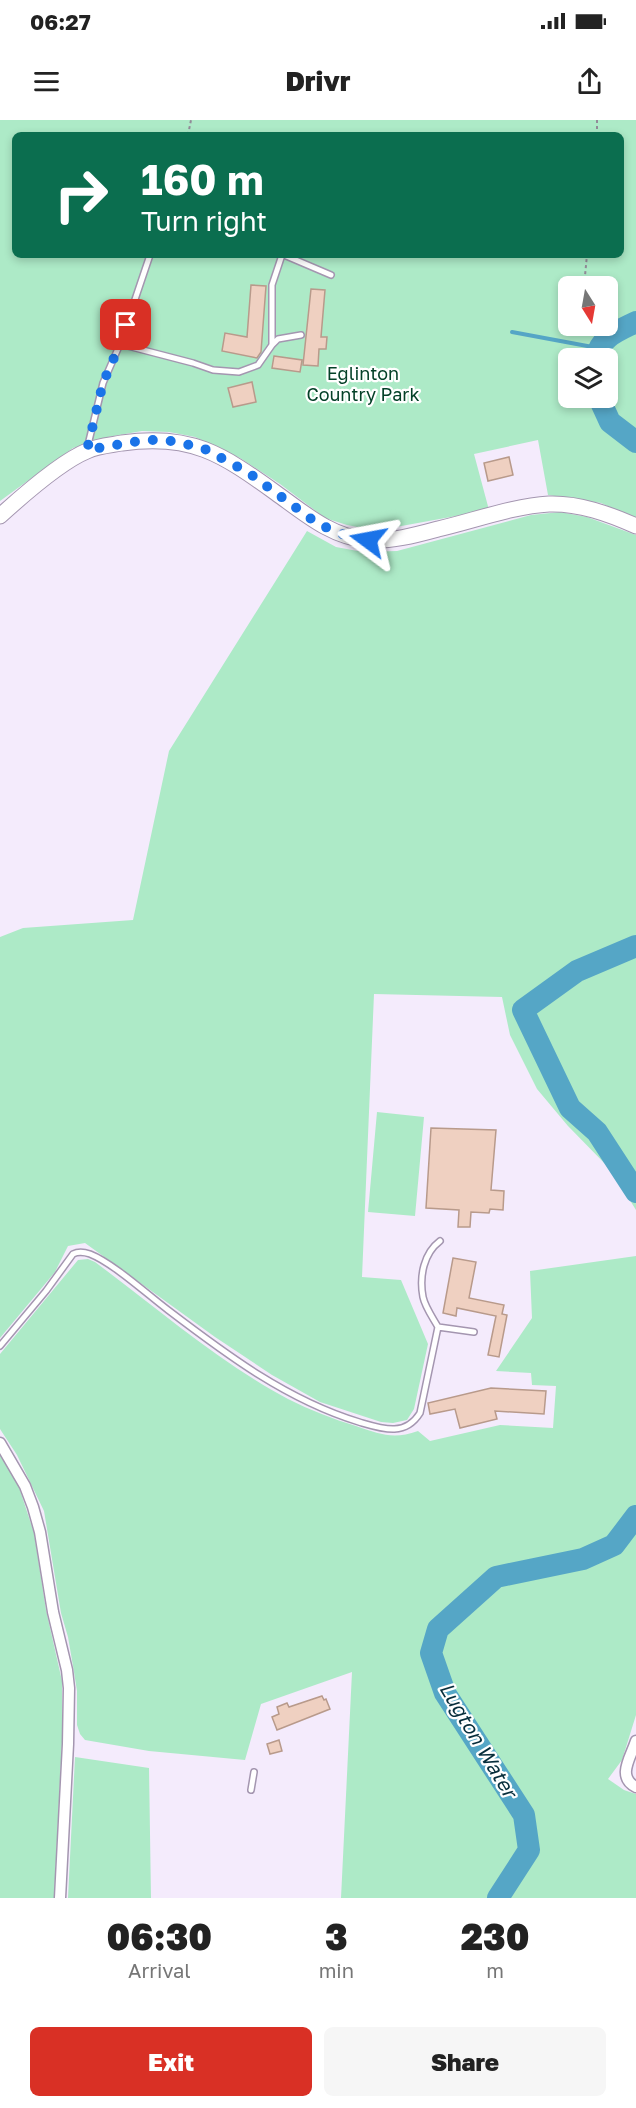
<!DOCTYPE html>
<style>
:root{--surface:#fff;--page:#f6f6f6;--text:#222;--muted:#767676;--accent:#d93025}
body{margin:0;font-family:"Golos Text",sans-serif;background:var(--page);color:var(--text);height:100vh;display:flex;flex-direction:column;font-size:22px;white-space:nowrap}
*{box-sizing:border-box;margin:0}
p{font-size:20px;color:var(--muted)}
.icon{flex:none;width:33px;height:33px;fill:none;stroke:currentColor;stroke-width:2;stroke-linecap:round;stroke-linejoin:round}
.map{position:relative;height:1778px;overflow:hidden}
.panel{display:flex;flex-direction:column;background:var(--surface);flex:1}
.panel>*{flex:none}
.guide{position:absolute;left:12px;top:12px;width:612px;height:126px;border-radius:9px;box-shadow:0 3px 9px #0003;background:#0b6e4f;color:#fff;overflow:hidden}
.needle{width:39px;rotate:169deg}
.tools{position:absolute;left:558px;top:156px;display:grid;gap:12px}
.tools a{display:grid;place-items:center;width:60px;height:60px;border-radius:9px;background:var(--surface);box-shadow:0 3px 9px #0003;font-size:30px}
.pin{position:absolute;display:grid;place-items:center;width:51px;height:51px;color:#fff;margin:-26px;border-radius:12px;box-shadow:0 3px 9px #0006}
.me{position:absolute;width:66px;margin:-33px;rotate:283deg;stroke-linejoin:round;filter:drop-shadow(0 0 4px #0008)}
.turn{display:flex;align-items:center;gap:21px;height:126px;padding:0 30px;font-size:27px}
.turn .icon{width:78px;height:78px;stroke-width:2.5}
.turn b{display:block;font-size:42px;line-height:51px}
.eta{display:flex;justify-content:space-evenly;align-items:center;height:102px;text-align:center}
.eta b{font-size:36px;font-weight:800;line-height:42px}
.primary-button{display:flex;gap:12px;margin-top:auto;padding:12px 30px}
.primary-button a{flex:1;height:69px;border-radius:9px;background:var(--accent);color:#fff;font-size:24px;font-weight:800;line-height:69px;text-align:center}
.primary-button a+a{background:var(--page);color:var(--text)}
.status{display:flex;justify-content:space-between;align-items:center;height:42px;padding:0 30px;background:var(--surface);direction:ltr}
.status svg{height:16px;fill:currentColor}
header{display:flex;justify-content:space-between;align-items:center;height:78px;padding:0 30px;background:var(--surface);font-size:27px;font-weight:800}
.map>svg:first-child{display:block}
.green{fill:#adeac7;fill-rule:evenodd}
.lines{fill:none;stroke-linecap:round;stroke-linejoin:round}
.stream{stroke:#55a6c6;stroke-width:4}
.river{stroke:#55a6c6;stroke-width:22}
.building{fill:#efd0c1;stroke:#b89a8b;stroke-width:1.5}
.service-casing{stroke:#a496b0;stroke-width:8}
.minor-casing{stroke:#a496b0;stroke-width:13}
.secondary-casing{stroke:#a496b0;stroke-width:17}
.path{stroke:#928a98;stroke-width:2;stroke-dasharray:3 3;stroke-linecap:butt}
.service{stroke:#fff;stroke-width:5}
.minor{stroke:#fff;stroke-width:10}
.secondary{stroke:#fff;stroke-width:15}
.route{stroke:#1a73e8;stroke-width:10;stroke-dasharray:0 18}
.labels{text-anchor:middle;stroke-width:4.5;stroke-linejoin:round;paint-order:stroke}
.park-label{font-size:18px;fill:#044128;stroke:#fff}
.water-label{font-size:20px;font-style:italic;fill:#072e3c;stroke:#fff}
</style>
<div class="status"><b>06:27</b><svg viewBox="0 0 49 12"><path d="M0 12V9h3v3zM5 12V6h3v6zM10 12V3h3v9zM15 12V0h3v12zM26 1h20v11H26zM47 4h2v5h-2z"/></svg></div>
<header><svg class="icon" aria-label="menu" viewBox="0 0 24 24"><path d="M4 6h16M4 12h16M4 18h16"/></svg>Drivr<svg class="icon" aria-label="share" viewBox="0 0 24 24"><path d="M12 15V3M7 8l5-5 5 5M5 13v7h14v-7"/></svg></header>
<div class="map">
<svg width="636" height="1778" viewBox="0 0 636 1778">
<rect width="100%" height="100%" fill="#f4ebfc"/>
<!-- green -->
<path class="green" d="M0 0H636V399L601 383 548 375 538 320 474 334 489 390 385 409 363 408 347 405 325 398 280 364 240 338 195 317 169 312 142 311 108 317 73 328 0 381ZM15 15H621V135H15ZM568 166H608V206H568ZM568 238H608V278H568Z
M560 392 587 397 636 415V1090L611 1050 568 1006 537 969 510 915 502 877 374 874 362 1157 401 1160 428 1224 414 1289 407 1300 393 1303 381 1302 320 1282 272 1255 215 1217 85 1123 68 1126 55 1152 0 1218V817L23 808 133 800 169 631 307 411 336 427 363 432 397 431 531 395Z
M377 992 424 997 415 1096 368 1092Z
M636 1136V1595L622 1640 608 1659 624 1670 636 1674V1778H341L352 1552 261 1584 245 1640 149 1631 85 1620 80 1614 77 1605V1571L73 1546 68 1517 61 1493 44 1391 17 1335 0 1309V1234L78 1140 88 1139 95 1142C157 1188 220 1243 288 1279 310 1290 333 1299 356 1306 380 1314 393 1320 418 1311L430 1321 500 1305 553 1308 556 1266 532 1265 531 1253 496 1251 532 1198 530 1151Z
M0 1332 18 1364 34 1413 46 1490 62 1561V1622L54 1778H0Z
M75 1637 149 1648 151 1778H68Z"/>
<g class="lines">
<!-- stream -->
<path class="stream" d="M512 212 598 228"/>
<!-- river -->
<path class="river" d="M596 238C600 217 618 211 636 202
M599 278 610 302 636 322
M636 826 577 851 523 890 570 988 597 1012 636 1072
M498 1778 529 1730 524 1695 445 1573 431 1533 438 1509 496 1457 583 1439 614 1425 636 1396"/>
</g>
<!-- building -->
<path class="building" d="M251 165 266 166 261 232 257 238 222 231 225 213 247 217Z
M311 169 325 170 321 217H327L326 229H319L318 246 303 245Z
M274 236 302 240 300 252 272 248Z
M252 262 256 282 233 287 228 268Z
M509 337 513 355 488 361 484 343Z
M431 1008 496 1010 491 1070 504 1071 503 1090 490 1089 489 1093 471 1092 470 1107H458L459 1090 426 1088Z
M453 1138 476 1142 469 1178 504 1185 502 1194 507 1195 499 1237 488 1235 496 1196 457 1188 456 1196 443 1193Z
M491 1268 546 1271 544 1294 495 1291 497 1299 460 1308 455 1289 430 1294 428 1283Z
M322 1576 324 1580 326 1579 330 1589 277 1610 272 1597 279 1594 277 1587 287 1583 289 1587Z
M279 1620 282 1631 270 1634 267 1624Z"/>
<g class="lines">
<!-- service casing -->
<g class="service-casing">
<path id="service" d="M284 135 331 155
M120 224 193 243 213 250 239 252 258 245 272 225V165L282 135
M272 225 278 219 301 215
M87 329 103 263 120 224 150 135
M440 1121C424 1133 419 1156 423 1177 425 1187 433 1198 438 1207L474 1212
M0 1226 46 1171 73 1134C79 1131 84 1132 90 1134 113 1143 148 1175 168 1190 227 1235 287 1280 359 1302 383 1309 405 1317 420 1293L438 1207
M251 1670 254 1652"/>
</g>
<!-- minor casing -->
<g class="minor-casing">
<path id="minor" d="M0 1323 25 1366 33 1387 40 1412 53 1492 67 1550 69 1568 68 1624 60 1778
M636 1621C631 1637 616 1657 636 1667"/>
</g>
<!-- secondary casing -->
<g class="secondary-casing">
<path id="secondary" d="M0 396C22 376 60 342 87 331 97 326 111 325 122 323 191 313 222 334 276 373 304 393 331 417 367 420 390 422 416 415 438 409 473 401 513 386 549 384 579 383 609 394 636 406"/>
</g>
<!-- path -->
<path class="path" d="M597 0V15
M188 15 191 0
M584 166 587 135
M572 211 575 206"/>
<!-- service -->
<use href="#service" class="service"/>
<!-- minor -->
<use href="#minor" class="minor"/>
<!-- secondary -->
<use href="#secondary" class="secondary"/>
</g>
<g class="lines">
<!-- route -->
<path class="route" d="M126 205 120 224 103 263 87 330 145 320H166L203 328 249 353 318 404 347 416 368 420"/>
</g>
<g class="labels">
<!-- park labels -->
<g class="park-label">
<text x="363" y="260">Eglinton<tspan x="363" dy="21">Country Park</tspan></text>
</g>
<!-- water labels -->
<g class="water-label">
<text transform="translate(478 1620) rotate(59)" y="7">Lugton Water</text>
</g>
</g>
</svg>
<div class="tools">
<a><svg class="needle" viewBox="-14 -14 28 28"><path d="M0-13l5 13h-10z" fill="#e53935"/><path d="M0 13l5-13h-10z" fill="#767676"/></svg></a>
<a><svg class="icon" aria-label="layers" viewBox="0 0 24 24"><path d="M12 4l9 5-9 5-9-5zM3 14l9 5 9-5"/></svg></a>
</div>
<div class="pin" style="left:126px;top:205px;background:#d93025"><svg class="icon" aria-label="arrive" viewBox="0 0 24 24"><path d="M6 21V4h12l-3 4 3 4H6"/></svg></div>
<svg class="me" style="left:368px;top:420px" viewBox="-20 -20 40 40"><path d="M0-17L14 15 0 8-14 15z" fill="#1a73e8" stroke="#fff" stroke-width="4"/></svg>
<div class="guide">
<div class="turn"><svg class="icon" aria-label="right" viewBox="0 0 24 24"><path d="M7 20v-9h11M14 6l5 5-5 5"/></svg><div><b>160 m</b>Turn right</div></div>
</div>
</div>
<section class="panel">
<div class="eta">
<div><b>06:30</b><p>Arrival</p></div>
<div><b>3</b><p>min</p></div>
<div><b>230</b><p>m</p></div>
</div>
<div class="primary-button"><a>Exit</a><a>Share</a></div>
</section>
